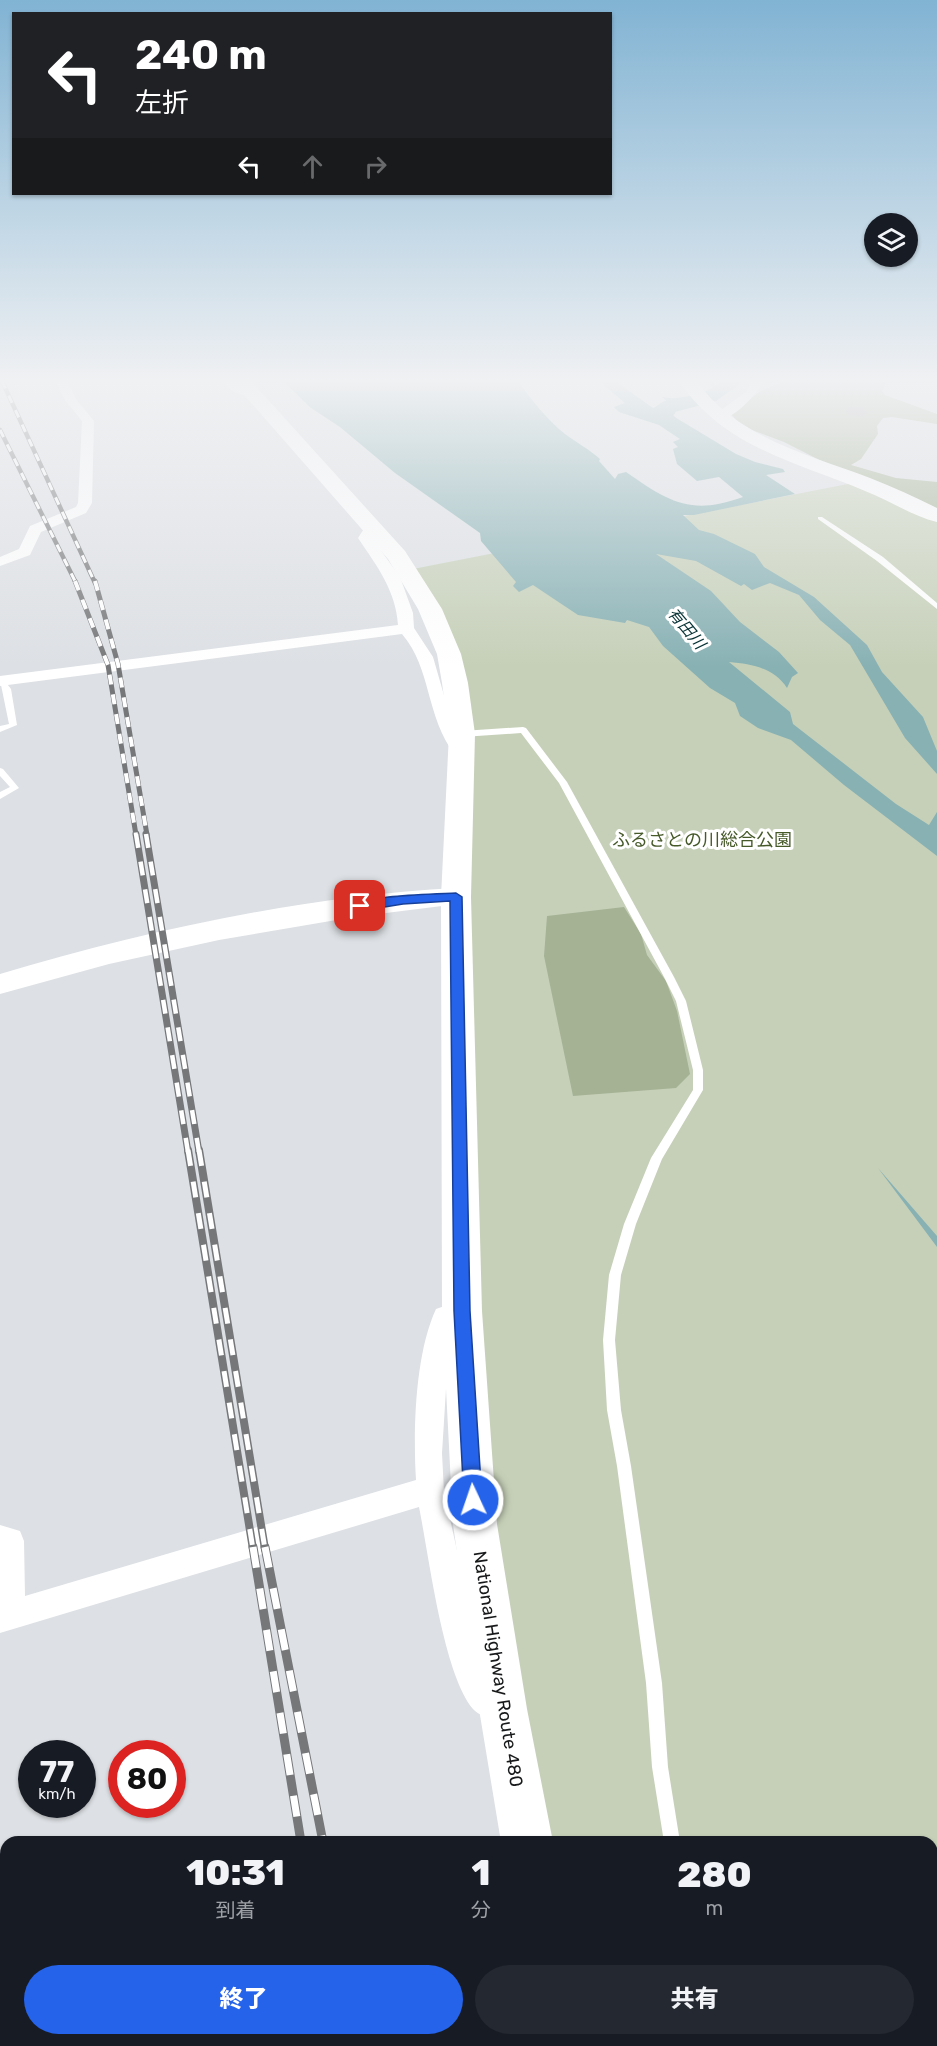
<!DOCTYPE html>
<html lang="ja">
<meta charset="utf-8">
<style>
:root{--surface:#171b24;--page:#242831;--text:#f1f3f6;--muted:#9ea1a6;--accent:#2563eb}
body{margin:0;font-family:Rubik,"Noto Sans JP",sans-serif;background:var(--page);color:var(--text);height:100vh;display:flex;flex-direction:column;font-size:22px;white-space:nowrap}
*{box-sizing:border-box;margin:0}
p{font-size:20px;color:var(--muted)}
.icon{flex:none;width:33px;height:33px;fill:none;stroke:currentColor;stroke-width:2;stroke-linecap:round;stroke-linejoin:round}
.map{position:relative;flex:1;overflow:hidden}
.details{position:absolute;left:0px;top:1836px;width:938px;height:210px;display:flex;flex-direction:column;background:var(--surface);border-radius:18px 18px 0 0;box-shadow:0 2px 4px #0004}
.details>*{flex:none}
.top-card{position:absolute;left:12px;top:12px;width:600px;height:183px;border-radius:0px;box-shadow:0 2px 4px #0004;background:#202124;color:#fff;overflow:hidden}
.fabs{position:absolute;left:864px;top:213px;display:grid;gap:12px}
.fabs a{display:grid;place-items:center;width:54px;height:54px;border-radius:50%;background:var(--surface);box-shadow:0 2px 4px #0004;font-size:30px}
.speed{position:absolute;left:18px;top:1740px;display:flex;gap:12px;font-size:30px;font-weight:700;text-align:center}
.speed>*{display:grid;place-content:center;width:78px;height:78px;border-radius:50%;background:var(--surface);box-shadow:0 2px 4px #0004;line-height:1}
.speed small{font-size:15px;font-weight:400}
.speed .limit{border:9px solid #d22;background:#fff;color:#111}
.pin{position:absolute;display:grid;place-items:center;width:51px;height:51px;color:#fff;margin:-26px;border-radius:12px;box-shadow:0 3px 9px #0006}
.me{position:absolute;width:66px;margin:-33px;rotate:357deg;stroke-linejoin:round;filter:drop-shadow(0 0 4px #0008)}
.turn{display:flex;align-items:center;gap:21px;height:126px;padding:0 24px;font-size:27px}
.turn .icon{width:78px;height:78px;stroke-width:2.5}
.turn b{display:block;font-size:42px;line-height:51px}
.lanes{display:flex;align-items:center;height:57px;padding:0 24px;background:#0003;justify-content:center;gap:30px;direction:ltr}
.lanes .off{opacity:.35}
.eta{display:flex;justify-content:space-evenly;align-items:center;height:102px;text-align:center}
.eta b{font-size:36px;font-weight:800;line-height:42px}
.action{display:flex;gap:12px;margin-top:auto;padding:12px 24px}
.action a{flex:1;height:69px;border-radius:36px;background:var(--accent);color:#fff;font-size:24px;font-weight:800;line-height:69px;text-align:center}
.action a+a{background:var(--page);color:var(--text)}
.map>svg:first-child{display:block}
.green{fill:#c6d0b8}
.forest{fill:#a5b294}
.water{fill:#88b1b4}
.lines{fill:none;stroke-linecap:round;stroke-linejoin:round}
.stream{stroke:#88b1b4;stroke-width:3}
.river{fill:#88b1b4;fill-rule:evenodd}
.building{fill:#a7a3a0}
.lane{fill:#fff;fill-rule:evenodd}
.street{fill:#fff;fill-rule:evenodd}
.secondary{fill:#fff;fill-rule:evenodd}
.highway{fill:#fff;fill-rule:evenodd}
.rail-far4-casing{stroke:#757779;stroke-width:4.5}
.rail-far3-casing{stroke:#757779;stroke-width:5}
.rail-far2-casing{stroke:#757779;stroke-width:7}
.rail-far1-casing{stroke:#757779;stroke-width:8}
.rail-casing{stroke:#757779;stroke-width:9}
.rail-far4{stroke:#fff;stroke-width:3;stroke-dasharray:8;stroke-linecap:butt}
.rail-far3{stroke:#fff;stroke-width:4;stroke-dasharray:10;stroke-linecap:butt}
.rail-far2{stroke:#fff;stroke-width:4.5;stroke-dasharray:14;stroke-linecap:butt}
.rail-far1{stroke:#fff;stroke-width:5;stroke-dasharray:16;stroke-linecap:butt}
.rail{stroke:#fff;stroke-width:7;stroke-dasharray:21;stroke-linecap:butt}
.route{fill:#2563eb;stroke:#184099;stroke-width:1.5}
.labels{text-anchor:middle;stroke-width:6;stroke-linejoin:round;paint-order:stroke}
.far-water-label{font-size:16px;font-style:italic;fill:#053033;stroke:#fff}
.park-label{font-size:18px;fill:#465929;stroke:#fff}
.street-label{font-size:18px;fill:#18191a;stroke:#fff}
</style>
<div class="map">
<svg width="937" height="2046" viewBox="0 0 937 2046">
<rect width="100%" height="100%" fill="#dde0e4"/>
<!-- green -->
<path class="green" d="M853 483 937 522V2046H580L579 2040H932V1842H542L477 1411 468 744 413 569Z"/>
<!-- forest -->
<path class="forest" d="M784 381H887L882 391 885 395 937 414V424L892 417 883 418 877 426 878 434 861 459 851 465 896 478 937 482V511L886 485 841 471 784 442 752 430 738 422 731 414 759 392Z
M624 907 641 934 647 955 666 981 677 1011 690 1074 676 1088 573 1096 544 956 547 916Z"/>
<!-- water -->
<path class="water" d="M283 381H518C531 399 547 420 565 434 577 443 589 449 600 459L599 461 615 479 618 474 626 472C669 502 691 516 743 497L719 477 697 481 677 464 673 449 678 447 673 442 680 439 659 425 619 412 614 407 625 403 599 381H615L653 408 668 402 662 397 679 399 688 407H679L673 416 736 454 755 462 783 469 785 472 766 475 795 494 694 515H683L699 530 714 534 755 554 764 567 814 597 867 645 882 672 923 717 937 751V774L905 738 850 645 820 620 799 595 770 583 752 590 744 584 741 586 696 561 656 554 711 591 740 622 779 652 798 673 792 677 787 688C774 668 752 664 729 662L790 712 793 724 896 804 929 825 937 812V856L844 785 791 740 758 728 740 716 735 703 710 688 663 646 649 627 627 620 625 623 578 615 533 585 519 592 513 586 516 582 481 541 480 533 395 473 340 427 311 408Z
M878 1168 937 1236V1247Z"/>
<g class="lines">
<!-- stream -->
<path class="stream" d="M710 381 720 392"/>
<!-- river -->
<path class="river" d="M723 381H744L716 401 671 413 685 427 682 431H668L651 416C656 395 686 399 702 393 709 390 716 385 723 381Z"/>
</g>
<!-- building -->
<path class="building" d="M851 407 863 408 868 413 861 417 849 415 845 410Z"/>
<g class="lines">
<!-- lane -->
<path class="lane" d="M818 517H822L883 557 937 603V609L877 561 818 519Z
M0 680H4L11 689 17 725 0 732V726L9 724Z
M523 727 526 728 567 782 674 977 686 1001 703 1070V1090L662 1159 636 1224 621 1275 615 1340 621 1410 631 1466 662 1683 668 1767 680 1842H664L652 1767 646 1683 617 1466 607 1410 603 1340 609 1275 624 1224 651 1158 693 1090V1070L676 1001 664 977 559 783 521 733 462 737 458 734 462 731Z
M0 768 3 769 19 788 0 799V792L10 787 0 776Z
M711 2040H729L730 2046H712Z"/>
<!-- street -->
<path class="street" d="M55 381H67L76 399 94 421 92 503 86 513 41 532 30 555 0 566V557L19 549 30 526 76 507 78 503 82 421 65 400Z
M222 381H234L242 388 260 394 254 398 234 392Z
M751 381H763C757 394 732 422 717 419V413L747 391Z
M372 523 379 527 372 538 400 577 413 613 414 628 433 657 452 723 470 751 467 755H455C425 715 432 669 402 634L0 686V676L398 625C396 591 377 566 358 538L367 524Z
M462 1300 471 1303 475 1311 471 1319 455 1325 449 1341 442 1453 444 1492 484 1672 496 1689 508 1695 512 1706 508 1717 497 1721C489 1718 478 1715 473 1709 443 1673 429 1556 419 1507L0 1633V1525L20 1531 24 1541 25 1596 416 1480C413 1431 415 1354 436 1309Z
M27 2040H63V2046H27Z
M203 2040H239L240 2046H204Z"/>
<!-- secondary -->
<path class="secondary" d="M456 888 466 891 470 897 466 903 354 917 219 940 109 964 0 994V974C144 931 305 896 456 888Z"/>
<!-- highway -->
<path class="highway" d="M232 381H251L405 551 442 609 461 654 468 683 475 734 471 897 482 1311 497 1524 527 1709 553 1842H501L479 1709 453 1524 442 1311 441 897 449 734 442 683 437 654 418 609 388 559Z
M679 381H697C735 437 809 455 870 478 893 487 915 497 937 508V522C912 516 889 500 865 491 796 462 723 447 679 381Z
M535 2040H591L592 2046H536Z"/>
<!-- rail-far4 casing -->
<g class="rail-far4-casing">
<path id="rail-far4" d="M2 381 95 583
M0 430 76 583"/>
</g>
<!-- rail-far3 casing -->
<g class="rail-far3-casing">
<path id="rail-far3" d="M75 581 108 665 136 835
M95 581 118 664 147 835"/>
</g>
<!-- rail-far2 casing -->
<g class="rail-far2-casing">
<path id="rail-far2" d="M136 834 188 1152
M146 834 199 1152"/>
</g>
<!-- rail-far1 casing -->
<g class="rail-far1-casing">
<path id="rail-far1" d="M188 1150 253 1549
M199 1150 265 1549"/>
</g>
<!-- rail casing -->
<g class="rail-casing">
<path id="rail" d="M253 1547 301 1842
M265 1547 323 1842
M334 2040 335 2046
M360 2040 361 2046"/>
</g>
<!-- rail-far4 -->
<use href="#rail-far4" class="rail-far4"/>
<!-- rail-far3 -->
<use href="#rail-far3" class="rail-far3"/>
<!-- rail-far2 -->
<use href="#rail-far2" class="rail-far2"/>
<!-- rail-far1 -->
<use href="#rail-far1" class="rail-far1"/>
<!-- rail -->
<use href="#rail" class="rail"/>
</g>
<!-- sky -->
<linearGradient id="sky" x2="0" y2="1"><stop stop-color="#81b3d3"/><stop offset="0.57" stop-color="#f0f1f3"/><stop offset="1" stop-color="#f0f1f3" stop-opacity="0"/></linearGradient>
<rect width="937" height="667" fill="url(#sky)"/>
<!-- route -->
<path class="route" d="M456 893 462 897 470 1311 482 1500 480 1506 473 1509 467 1506 464 1500 454 1311 450 901 403 904 360 911 354 906C364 895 437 894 456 893Z"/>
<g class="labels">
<!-- far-water labels -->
<g class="far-water-label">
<text transform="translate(687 628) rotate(50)" y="6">有田川</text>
</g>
<!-- park labels -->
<g class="park-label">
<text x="702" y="846">ふるさとの川総合公園</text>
</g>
<!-- street labels -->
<g class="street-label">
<text transform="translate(498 1669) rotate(81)" y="6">National Highway Route 480</text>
</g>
</g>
</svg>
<div class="fabs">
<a><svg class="icon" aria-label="layers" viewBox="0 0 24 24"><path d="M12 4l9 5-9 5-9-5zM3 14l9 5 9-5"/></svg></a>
</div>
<div class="speed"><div>77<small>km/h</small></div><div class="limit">80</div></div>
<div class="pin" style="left:360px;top:906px;background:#d93025"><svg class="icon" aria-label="arrive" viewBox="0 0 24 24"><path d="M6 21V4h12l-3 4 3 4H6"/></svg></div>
<svg class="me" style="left:473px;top:1500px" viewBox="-20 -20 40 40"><circle r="17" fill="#2563eb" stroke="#fff" stroke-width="3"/><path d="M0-11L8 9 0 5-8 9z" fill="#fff"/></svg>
<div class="top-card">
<div class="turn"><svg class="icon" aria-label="left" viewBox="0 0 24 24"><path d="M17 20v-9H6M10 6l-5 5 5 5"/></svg><div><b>240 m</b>左折</div></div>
<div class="lanes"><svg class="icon" aria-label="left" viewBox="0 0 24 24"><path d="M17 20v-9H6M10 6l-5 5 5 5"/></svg><svg class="icon off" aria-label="ahead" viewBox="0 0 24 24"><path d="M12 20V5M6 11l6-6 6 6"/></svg><svg class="icon off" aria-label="right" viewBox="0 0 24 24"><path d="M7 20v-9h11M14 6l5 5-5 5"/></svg></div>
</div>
<section class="details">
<div class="eta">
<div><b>10:31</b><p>到着</p></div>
<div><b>1</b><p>分</p></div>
<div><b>280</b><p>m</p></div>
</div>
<div class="action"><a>終了</a><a>共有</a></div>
</section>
</div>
